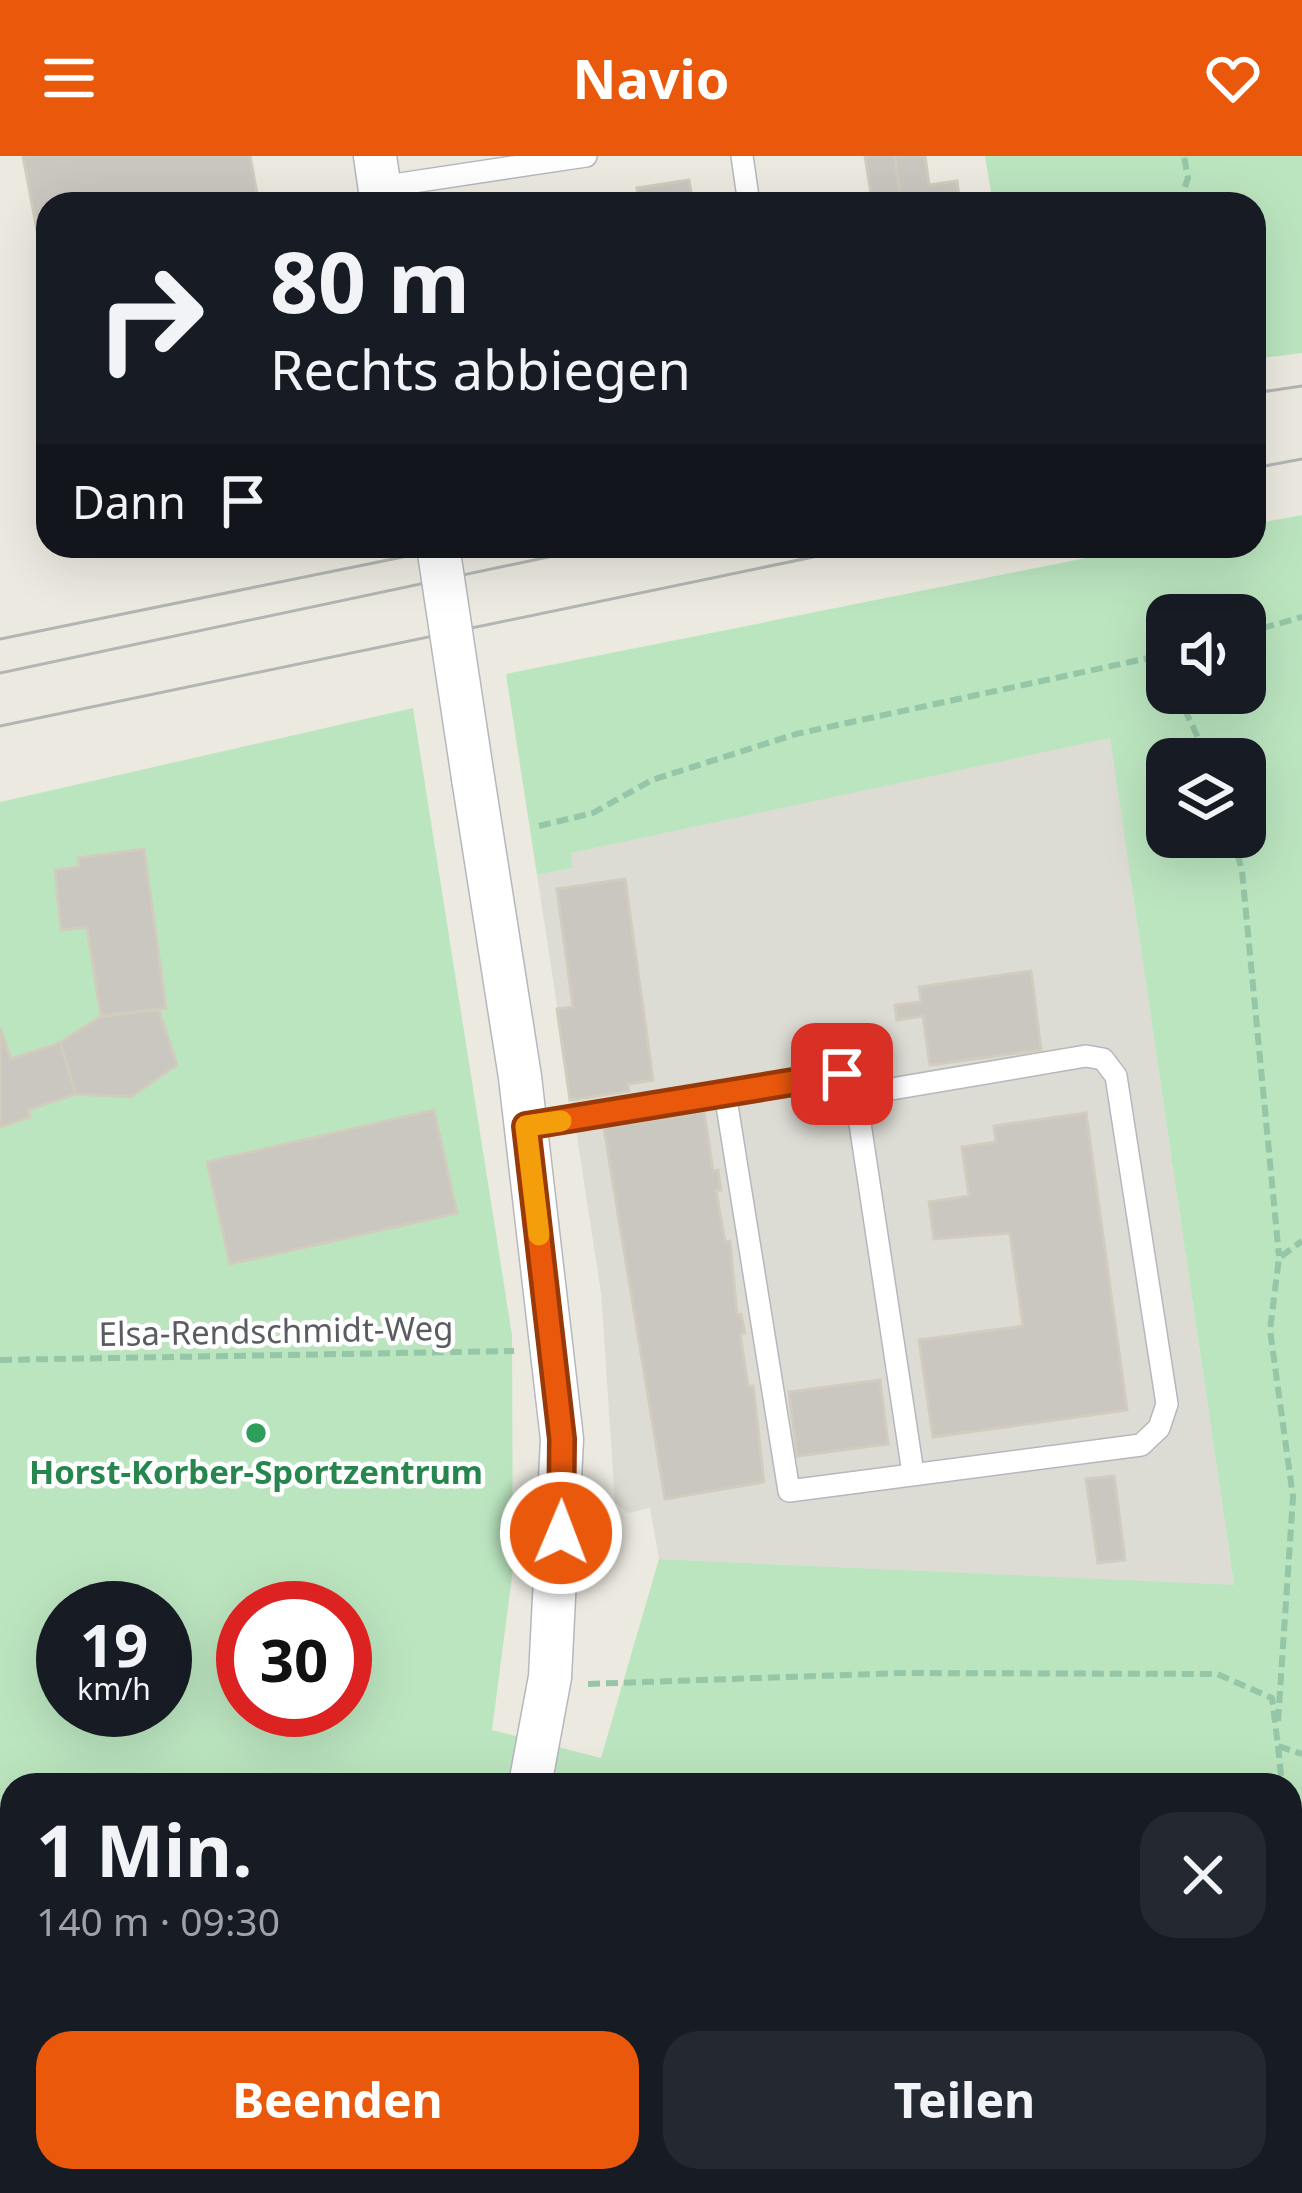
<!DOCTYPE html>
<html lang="de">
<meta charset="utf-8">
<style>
:root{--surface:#171b24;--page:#242831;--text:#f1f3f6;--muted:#9ea1a6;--accent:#ea580c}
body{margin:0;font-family:"Noto Sans",sans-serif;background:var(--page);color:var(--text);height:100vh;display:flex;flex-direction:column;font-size:45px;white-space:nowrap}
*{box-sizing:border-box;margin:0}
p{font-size:39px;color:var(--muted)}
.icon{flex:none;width:66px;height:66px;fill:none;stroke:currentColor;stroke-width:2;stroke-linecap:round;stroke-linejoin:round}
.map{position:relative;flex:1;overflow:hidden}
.side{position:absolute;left:0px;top:1617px;width:1302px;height:420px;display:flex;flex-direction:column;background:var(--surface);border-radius:36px 36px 0 0;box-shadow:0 12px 48px #0002}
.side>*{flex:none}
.guide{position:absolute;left:36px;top:36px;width:1230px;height:366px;border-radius:36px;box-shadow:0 12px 48px #0002;background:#171b24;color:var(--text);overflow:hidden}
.tools{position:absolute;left:1146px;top:438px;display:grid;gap:24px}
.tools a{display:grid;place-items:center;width:120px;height:120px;border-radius:24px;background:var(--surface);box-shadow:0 12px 48px #0002;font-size:60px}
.speed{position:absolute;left:36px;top:1425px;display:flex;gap:24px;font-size:60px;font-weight:700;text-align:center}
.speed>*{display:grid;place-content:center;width:156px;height:156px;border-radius:50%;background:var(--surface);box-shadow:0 12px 48px #0002;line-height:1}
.speed small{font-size:30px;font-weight:400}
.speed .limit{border:18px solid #d22;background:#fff;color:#111}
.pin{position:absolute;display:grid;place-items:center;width:102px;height:102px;color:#fff;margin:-51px;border-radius:24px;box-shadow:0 6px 18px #0006}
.me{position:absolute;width:132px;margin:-66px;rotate:1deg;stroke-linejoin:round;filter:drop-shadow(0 0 9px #0008)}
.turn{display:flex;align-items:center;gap:42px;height:252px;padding:0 36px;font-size:54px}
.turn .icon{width:156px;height:156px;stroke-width:2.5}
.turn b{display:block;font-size:84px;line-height:102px}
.then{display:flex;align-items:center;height:114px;padding:0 36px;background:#0003;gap:24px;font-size:45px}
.round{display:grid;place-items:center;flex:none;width:126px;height:126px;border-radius:36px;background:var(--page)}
.headline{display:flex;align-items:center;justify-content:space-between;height:204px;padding:0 36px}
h1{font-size:72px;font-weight:700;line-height:90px}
.button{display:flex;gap:24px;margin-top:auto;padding:24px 36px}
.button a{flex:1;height:138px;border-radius:36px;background:var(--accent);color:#fff;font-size:48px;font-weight:700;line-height:138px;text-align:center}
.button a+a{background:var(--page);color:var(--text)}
header{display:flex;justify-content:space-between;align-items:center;height:156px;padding:0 36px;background:var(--accent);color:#fff;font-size:54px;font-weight:700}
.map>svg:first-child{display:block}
.industrial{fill:#dddcd4}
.green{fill:#bbe5bf;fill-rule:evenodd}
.building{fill:#c9c7bf;stroke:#d1ccbe;stroke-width:3}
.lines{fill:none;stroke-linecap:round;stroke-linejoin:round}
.lane-casing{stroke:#b6b7bd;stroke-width:24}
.street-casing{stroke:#b6b7bd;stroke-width:45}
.path{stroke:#94c6a7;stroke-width:6;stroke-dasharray:12 6;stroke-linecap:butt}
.lane{stroke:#fff;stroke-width:21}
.street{stroke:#fff;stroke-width:42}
.tram{stroke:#b3b4b4;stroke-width:3}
.street-bridge-casing{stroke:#b6b7bd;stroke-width:45;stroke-linecap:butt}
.street-bridge{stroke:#fff;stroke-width:42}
.route-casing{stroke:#983908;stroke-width:30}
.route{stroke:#ea580c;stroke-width:21}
.slow{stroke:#f59e0b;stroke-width:21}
.leisure-dot{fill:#2e9e5b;stroke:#fff;stroke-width:4.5}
.labels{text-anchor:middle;stroke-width:9;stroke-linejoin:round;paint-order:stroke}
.street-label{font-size:33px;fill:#595c61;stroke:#fff}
.leisure-label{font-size:33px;font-weight:bold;fill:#27864d;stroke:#fff}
</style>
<header><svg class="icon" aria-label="menu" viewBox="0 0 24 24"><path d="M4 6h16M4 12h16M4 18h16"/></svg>Navio<svg class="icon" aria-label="heart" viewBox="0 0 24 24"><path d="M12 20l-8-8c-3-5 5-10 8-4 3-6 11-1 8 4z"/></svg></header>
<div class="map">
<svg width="1302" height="2037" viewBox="0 0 1302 2037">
<rect width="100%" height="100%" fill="#eceae0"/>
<!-- industrial -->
<path class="industrial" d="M1110 581 1234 1430 659 1403 650 1352 628 1357 615 1347 601 1137 537 719 572 712 570 697Z"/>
<!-- green -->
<path class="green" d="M985 0H1302V197L1254 203V48H993Z
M1302 359V2037H0V646L413 552 512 1179 513 1413 492 1574 601 1602 659 1403 1234 1429 1110 582 571 697 572 712 537 719 506 518 1146 390H1254V368ZM1167 459H1245V537H1167ZM1167 603H1245V681H1167ZM63 1452H165V1554H63ZM243 1452H345V1554H243ZM12 1629H1290V2025H12Z"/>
<!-- building -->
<path class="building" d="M23 0H250L259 48H48V133Z
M865 0H895L901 48H840L839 41 871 37Z
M895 0H925L929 29 957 25 960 48H901Z
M689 24 693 48H639L637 32Z
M144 693 166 852 101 860 87 771 61 774 55 714 79 711 78 702Z
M625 723 653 924 628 928 629 935 570 944 557 853 573 851 557 733Z
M1031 815 1041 894 930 909 923 860 897 864 895 849 921 846 919 831Z
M159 854 177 909 131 941 76 938 60 887 101 860Z
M0 871 11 903 60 887 76 938 28 954 30 961 0 971Z
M434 954 457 1057 230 1108 207 1006Z
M704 956 713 1015 718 1014 721 1034 716 1035 725 1086 730 1085 737 1159 741 1158 745 1177 740 1178 748 1230H753L764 1326 665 1343 604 972Z
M1086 957 1127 1254 933 1281 919 1184 1023 1170 1010 1077 934 1083 929 1046 969 1040 962 991 996 986 994 970Z
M880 1224 888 1288 797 1300 789 1236Z
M1114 1320 1125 1404 1098 1407 1086 1323Z
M481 2025H977L972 2037H475Z"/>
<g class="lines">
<!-- lane casing -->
<g class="lane-casing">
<path id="lane" d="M742 0 749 48
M380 31 586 0
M725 937 789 1335 1141 1289 1159 1272 1167 1248 1116 920 1103 903 1086 900 856 939
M526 970 842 918 854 928 913 1317"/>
</g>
<!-- street casing -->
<g class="street-casing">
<path id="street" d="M375 0 382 48
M473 622 520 921 562 1283 550 1521 530 1629
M374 2037 379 2025"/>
</g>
<!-- path -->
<path class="path" d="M1179 48 1188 22 1184 0
M1245 477 1302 461
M1177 537 1208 603
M539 670 593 657 652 624 796 578 1167 498
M1233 681 1242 715 1279 1100
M0 1204 514 1195
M588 1528 902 1517 1217 1518 1272 1542 1278 1590 1302 1598
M1278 1565 1293 1341 1270 1174 1279 1102 1302 1085
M1278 1590 1282 1629
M472 2025 479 2029
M1132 2037 1137 2025"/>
<!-- lane -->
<use href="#lane" class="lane"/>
<!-- street -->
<use href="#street" class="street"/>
<!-- tram -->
<path class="tram" d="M1254 237 1302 230
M1254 312 1302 303
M0 483 457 390
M0 517 600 390
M0 570 866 390"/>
<!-- street-bridge casing -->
<g class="street-bridge-casing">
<path id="street-bridge" d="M438 390 473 622"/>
</g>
<!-- street-bridge -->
<use href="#street-bridge" class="street-bridge"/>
</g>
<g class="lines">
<!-- route casing -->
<g class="route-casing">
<path id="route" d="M561 1377 562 1283 526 970 842 918"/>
</g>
<!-- route -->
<use href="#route" class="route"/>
<!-- slow -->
<path class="slow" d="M539 1079 526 970 561 965"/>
</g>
<!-- markers -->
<circle class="leisure-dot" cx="256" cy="1277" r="12"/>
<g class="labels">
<!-- street labels -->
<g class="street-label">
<text transform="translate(276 1175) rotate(-1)" y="12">Elsa-Rendschmidt-Weg</text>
</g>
<!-- leisure labels -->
<g class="leisure-label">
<text x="256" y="1328">Horst-Korber-Sportzentrum</text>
</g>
</g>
</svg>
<div class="tools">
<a><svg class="icon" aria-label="sound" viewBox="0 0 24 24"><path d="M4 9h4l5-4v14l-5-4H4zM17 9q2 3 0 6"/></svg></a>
<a><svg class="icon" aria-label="layers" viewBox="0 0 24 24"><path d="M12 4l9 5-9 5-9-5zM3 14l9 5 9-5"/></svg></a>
</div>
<div class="speed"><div>19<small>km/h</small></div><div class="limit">30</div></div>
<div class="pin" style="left:842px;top:918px;background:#d93025"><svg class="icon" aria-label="arrive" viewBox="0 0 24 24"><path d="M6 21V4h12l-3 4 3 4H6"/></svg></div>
<svg class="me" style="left:561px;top:1377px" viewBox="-20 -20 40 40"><circle r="17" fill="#ea580c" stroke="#fff" stroke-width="3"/><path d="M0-11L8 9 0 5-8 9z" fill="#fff"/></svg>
<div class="guide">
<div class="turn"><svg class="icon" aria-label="right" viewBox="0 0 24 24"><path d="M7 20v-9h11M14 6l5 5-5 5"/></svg><div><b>80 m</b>Rechts abbiegen</div></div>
<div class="then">Dann<svg class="icon" aria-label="arrive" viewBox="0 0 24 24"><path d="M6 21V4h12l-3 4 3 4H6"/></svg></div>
</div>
<section class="side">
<div class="headline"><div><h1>1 Min.</h1><p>140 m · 09:30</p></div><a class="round"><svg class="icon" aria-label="close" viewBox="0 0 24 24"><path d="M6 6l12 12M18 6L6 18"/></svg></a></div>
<div class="button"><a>Beenden</a><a>Teilen</a></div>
</section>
</div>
